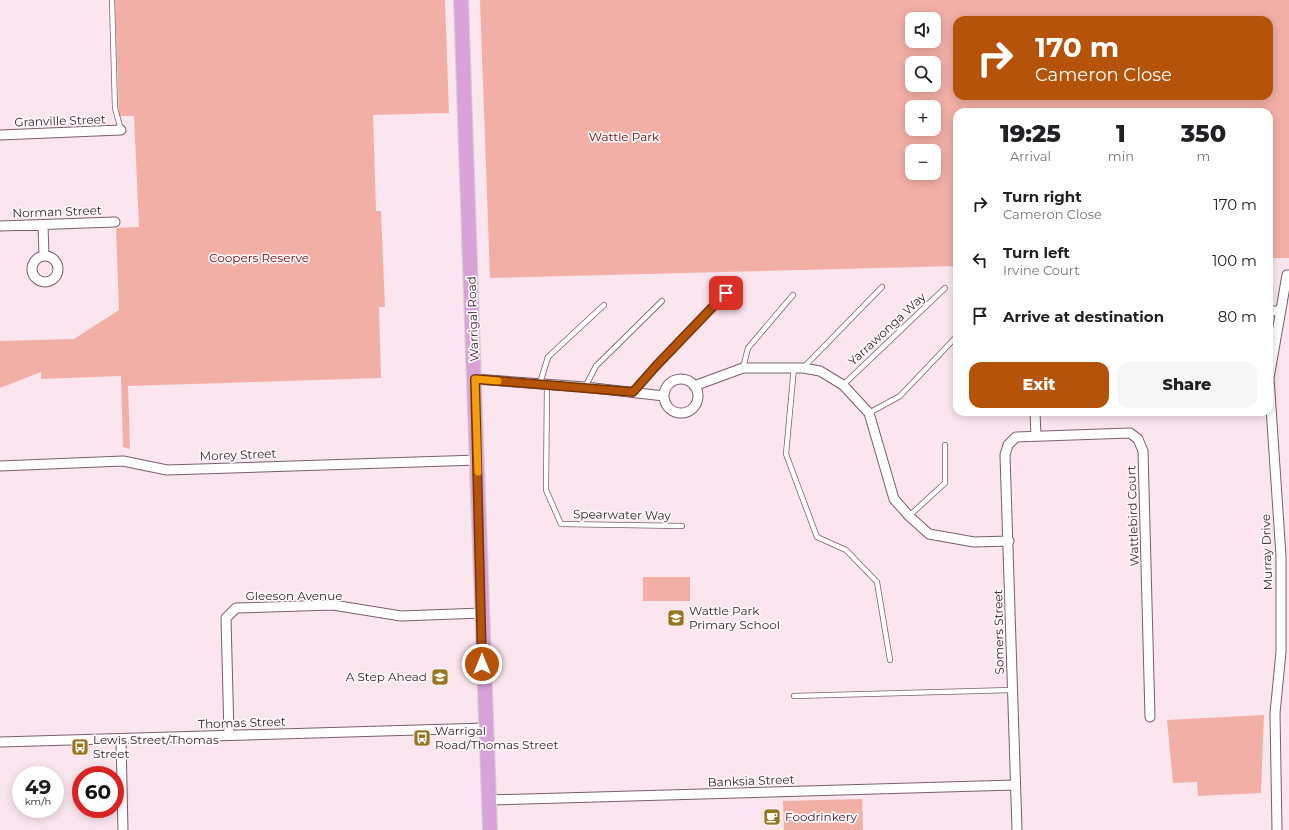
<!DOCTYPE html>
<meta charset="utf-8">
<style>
:root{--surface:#fff;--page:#f6f6f6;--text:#202124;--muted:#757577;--accent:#b45309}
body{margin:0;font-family:Montserrat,sans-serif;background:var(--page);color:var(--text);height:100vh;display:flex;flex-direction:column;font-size:15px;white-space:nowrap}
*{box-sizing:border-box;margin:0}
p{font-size:13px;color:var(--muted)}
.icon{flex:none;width:22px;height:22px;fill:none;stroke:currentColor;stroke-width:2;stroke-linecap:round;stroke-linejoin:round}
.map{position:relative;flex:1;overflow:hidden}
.details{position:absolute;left:953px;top:108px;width:320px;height:308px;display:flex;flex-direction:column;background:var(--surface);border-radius:12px;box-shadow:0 2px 10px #0003}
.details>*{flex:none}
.top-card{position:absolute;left:953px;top:16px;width:320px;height:84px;border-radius:12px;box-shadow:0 2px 10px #0003;background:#b45309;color:#fff;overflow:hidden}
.buttons{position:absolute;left:905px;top:12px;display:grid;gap:8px}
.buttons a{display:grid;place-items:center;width:36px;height:36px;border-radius:8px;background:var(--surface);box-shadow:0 2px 10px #0003;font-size:20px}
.speed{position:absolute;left:12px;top:766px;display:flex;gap:8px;font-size:20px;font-weight:700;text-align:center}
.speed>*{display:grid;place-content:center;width:52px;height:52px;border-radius:50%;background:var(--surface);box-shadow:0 2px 10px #0003;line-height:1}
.speed small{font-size:10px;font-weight:400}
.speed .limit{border:6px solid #d22;background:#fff;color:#111}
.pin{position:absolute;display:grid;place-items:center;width:34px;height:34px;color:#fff;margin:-17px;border-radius:8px;box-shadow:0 2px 6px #0006}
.me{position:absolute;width:44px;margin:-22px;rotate:0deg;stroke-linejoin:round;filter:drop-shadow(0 0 3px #0008)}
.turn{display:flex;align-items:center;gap:14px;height:84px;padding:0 16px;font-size:18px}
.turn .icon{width:52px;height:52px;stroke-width:2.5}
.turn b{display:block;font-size:28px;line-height:34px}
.eta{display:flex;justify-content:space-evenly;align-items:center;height:68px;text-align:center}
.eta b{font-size:24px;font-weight:800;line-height:28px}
.button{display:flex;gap:8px;margin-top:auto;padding:8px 16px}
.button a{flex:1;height:46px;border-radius:12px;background:var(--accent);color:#fff;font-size:16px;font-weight:800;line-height:46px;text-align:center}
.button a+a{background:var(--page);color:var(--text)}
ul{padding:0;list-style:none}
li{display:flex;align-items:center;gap:12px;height:56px;padding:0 16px}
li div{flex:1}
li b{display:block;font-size:15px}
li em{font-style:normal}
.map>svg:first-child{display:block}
.green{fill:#f2afa6;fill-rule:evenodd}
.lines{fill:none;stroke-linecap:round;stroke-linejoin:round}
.lane-casing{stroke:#7b5e6d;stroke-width:6}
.street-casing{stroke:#7b5e6d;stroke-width:11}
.primary-casing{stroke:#d3d0d1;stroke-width:16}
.lane{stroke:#fff;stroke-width:4.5}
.street{stroke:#fff;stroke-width:9}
.primary{stroke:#d9a2d9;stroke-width:14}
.route-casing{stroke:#753606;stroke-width:10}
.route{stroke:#b45309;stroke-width:7}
.slow{stroke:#f59e0b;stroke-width:7}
.labels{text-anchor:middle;stroke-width:3.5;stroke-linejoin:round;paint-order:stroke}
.street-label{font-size:12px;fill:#35282e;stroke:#fff7fb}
.park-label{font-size:12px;fill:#6e0407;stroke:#fff7fb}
.poi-label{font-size:12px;fill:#35282e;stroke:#fff7fb;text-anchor:start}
</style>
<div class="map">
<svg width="1289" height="830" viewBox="0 0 1289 830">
<rect width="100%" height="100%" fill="#fbe6f0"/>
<!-- green -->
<path class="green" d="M115 0H445L449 113 373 115 376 211H381L385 307H379L381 378 128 386 130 449 123 447 121 376 41 379V372L0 388V341L74 339 119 310 116 228 139 227 134 116H119Z
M480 0H1289V258H1269V112H957V266L490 278ZM912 19H934V41H912ZM957 20H1269V96H957ZM912 63H934V85H912ZM912 107H934V129H912ZM912 151H934V173H912Z
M643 577H690V601H643Z
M1264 715 1261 793 1198 796 1197 782 1173 783 1167 720Z
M862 799 863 830H784L783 801Z"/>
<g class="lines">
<!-- lane casing -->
<g class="lane-casing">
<path id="lane" d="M112 0 115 108 121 130
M794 367 786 454 817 537 846 550 877 582 890 660
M743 368 748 348 793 295
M803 368 882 287
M540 383 548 357 604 305
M547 384 546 490 561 524 682 526
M843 385 945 288
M585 387 596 366 662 301
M633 392 656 366 726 293
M869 413 900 396 957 336
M909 516 945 483V445
M794 696 1012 690"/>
</g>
<!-- street casing -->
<g class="street-casing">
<path id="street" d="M0 135 121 130
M43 225 44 256
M0 226 115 222
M32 269a13 13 0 1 1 26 0a13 13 0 1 1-26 0Z
M1269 311H1281
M475 379 585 387 664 396
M664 396a17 17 0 1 1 34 0a17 17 0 1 1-34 0Z
M694 386 743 368H803L820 371 843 385 869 413 894 499 909 516 929 534 974 542 1009 541
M1035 412 1036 436
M0 466 123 461 167 470 478 460
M229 735 226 618 236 608 333 605 401 616 482 613
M121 739 123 830
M0 742 486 728
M488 800 1015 785
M1017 830 1005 455 1008 445 1016 437 1130 433 1138 439 1143 451 1150 717
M1277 830 1275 713 1281 652V556L1269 378 1287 275H1289"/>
</g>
<!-- primary casing -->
<g class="primary-casing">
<path id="primary" d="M461 0C471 277 479 553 490 830"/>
</g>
<!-- lane -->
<use href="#lane" class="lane"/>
<!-- street -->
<use href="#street" class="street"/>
<!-- primary -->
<use href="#primary" class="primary"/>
</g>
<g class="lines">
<!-- route casing -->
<g class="route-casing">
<path id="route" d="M482 664 475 379 633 392 656 366 726 293"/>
</g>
<!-- route -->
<use href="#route" class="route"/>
<!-- slow -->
<path class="slow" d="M478 472 475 379 498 381"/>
</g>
<!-- icons -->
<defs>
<g id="school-square" transform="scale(0.9)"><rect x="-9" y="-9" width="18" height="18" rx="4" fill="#96761e" stroke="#fff7fb"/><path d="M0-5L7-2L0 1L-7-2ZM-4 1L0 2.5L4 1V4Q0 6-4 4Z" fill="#fff"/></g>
<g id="bus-square" transform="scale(0.9)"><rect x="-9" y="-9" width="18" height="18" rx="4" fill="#96761e" stroke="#fff7fb"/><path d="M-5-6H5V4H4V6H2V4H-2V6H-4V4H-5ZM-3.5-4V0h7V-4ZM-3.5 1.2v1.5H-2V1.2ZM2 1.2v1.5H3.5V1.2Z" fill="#fff"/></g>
<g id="cafe-square" transform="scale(0.9)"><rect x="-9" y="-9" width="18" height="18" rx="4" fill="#96761e" stroke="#fff7fb"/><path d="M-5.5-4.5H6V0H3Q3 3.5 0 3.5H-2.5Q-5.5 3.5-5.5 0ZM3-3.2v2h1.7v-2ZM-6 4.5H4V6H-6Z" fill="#fff"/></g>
</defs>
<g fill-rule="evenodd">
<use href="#school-square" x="676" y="618"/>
<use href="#school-square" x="440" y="677"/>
<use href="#bus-square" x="422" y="738"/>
<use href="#bus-square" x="80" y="747"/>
<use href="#cafe-square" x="772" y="817"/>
</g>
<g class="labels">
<!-- street labels -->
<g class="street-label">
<text transform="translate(60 121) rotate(-2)" y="4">Granville Street</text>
<text transform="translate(57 212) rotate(-2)" y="4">Norman Street</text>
<text transform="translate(473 319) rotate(-92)" y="4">Warrigal Road</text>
<text transform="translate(887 329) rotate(-43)" y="4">Yarrawonga Way</text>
<text transform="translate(238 455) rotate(-2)" y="4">Morey Street</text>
<text transform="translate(622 515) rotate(1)" y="4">Spearwater Way</text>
<text transform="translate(1133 516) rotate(-92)" y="4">Wattlebird Court</text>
<text transform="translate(1267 552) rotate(-92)" y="4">Murray Drive</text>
<text x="294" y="600">Gleeson Avenue</text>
<text transform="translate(999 632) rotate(-91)" y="4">Somers Street</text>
<text transform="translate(242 723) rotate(-2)" y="4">Thomas Street</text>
<text transform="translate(751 781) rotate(-2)" y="4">Banksia Street</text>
</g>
<!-- park labels -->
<g class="park-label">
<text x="624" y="141">Wattle Park</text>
<text x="259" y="262">Coopers Reserve</text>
</g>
<!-- poi labels -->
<g class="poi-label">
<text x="689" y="615">Wattle Park<tspan x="689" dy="14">Primary School</tspan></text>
<text x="427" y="681" text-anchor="end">A Step Ahead</text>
<text x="435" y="735">Warrigal<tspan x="435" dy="14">Road/Thomas Street</tspan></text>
<text x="93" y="744">Lewis Street/Thomas<tspan x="93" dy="14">Street</tspan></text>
<text x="785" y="821">Foodrinkery</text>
</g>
</g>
</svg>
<div class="buttons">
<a><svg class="icon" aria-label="sound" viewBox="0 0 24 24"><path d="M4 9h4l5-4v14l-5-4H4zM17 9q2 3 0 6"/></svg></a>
<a><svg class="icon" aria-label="search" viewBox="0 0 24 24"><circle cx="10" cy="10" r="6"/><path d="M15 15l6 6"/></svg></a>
<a>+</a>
<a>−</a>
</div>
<div class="speed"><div>49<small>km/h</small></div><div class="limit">60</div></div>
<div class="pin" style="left:726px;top:293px;background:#d93025"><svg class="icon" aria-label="arrive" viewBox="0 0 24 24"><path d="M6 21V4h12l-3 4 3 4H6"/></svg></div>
<svg class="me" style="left:482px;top:664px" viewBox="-20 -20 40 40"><circle r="17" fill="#b45309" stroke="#fff" stroke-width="3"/><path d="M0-11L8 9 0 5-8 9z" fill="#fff"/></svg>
<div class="top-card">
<div class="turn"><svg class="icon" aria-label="right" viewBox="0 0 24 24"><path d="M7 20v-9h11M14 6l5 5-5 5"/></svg><div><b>170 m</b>Cameron Close</div></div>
</div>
<section class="details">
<div class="eta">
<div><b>19:25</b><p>Arrival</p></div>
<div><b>1</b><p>min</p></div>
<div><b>350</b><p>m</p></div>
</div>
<ul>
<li><svg class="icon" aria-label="right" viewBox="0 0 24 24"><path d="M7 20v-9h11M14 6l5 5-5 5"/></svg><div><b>Turn right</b><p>Cameron Close</p></div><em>170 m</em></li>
<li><svg class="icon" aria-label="left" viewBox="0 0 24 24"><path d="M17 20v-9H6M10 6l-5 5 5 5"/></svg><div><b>Turn left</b><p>Irvine Court</p></div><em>100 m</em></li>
<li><svg class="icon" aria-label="arrive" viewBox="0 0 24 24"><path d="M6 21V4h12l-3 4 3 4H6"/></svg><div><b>Arrive at destination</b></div><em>80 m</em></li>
</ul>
<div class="button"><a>Exit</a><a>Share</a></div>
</section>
</div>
